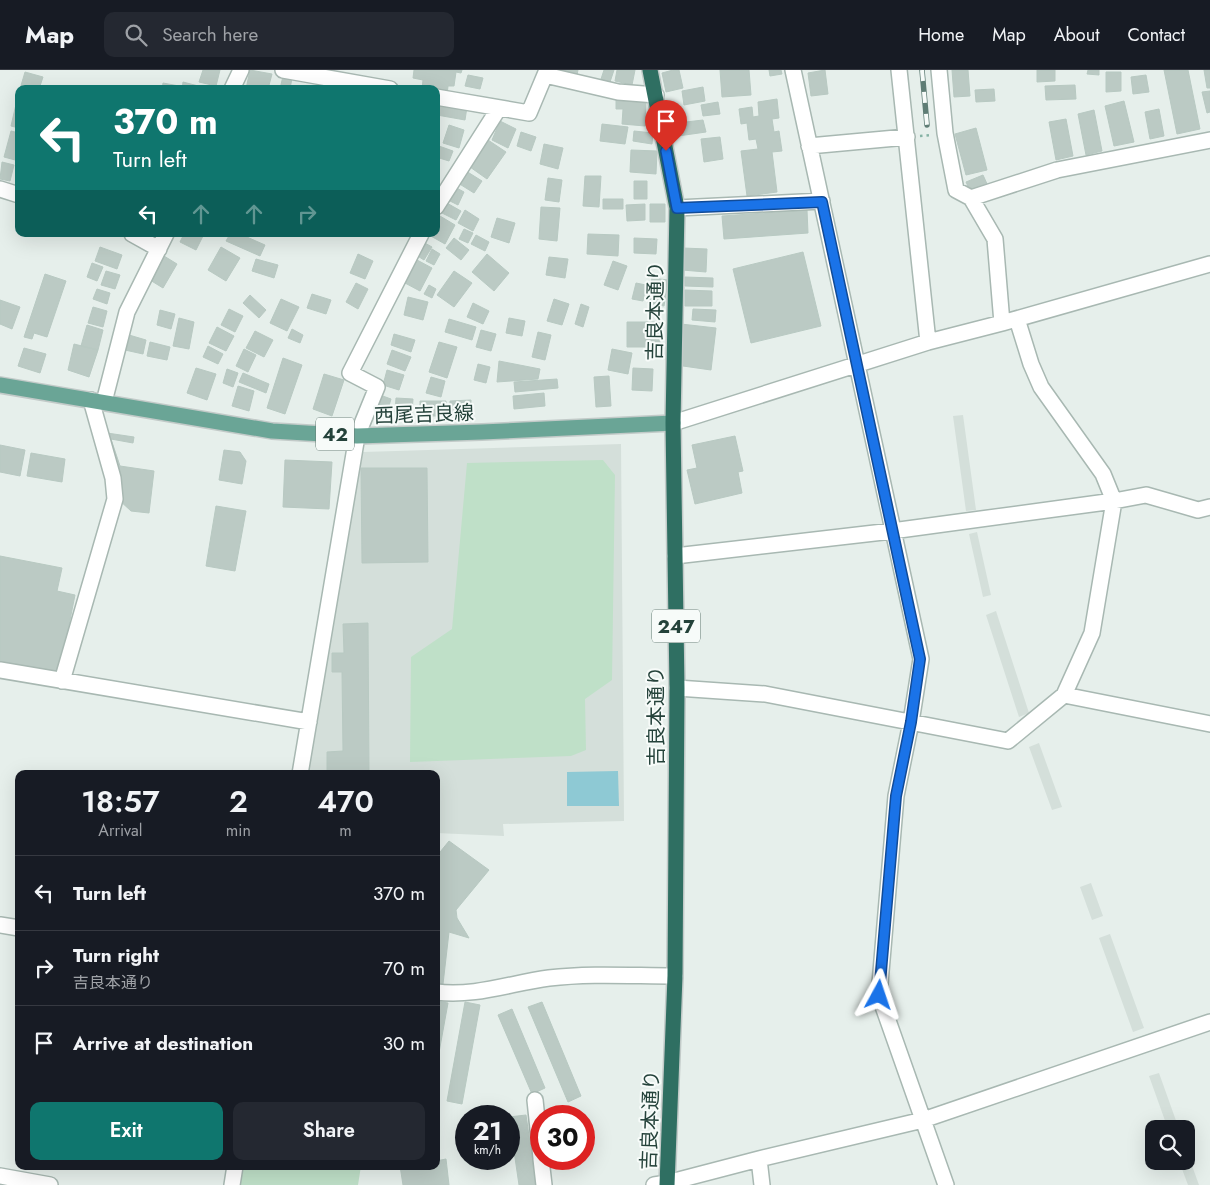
<!DOCTYPE html>
<meta charset="utf-8">
<style>
:root{--surface:#171b24;--page:#242831;--text:#f1f3f6;--muted:#9ea1a6;--line:#363941;--accent:#0f766e}
body{margin:0;font-family:Jost,"Noto Sans JP",sans-serif;background:var(--page);color:var(--text);height:100vh;display:flex;flex-direction:column;font-size:19px;white-space:nowrap}
*{box-sizing:border-box;margin:0}
p{font-size:16px;color:var(--muted)}
.icon{flex:none;width:28px;height:28px;fill:none;stroke:currentColor;stroke-width:2;stroke-linecap:round;stroke-linejoin:round}
.map{position:relative;flex:1;overflow:hidden}
.sheet{position:absolute;left:15px;top:700px;width:425px;height:400px;display:flex;flex-direction:column;background:var(--surface);border-radius:10px;box-shadow:0 5px 20px #0002}
.sheet>*{flex:none}
.guide{position:absolute;left:15px;top:15px;width:425px;height:152px;border-radius:10px;box-shadow:0 5px 20px #0002;background:#0f766e;color:#fff;overflow:hidden}
.controls{position:absolute;left:1145px;top:1050px;display:grid;gap:10px}
.controls a{display:grid;place-items:center;width:50px;height:50px;border-radius:10px;background:var(--surface);box-shadow:0 5px 20px #0002;font-size:25px}
.speed{position:absolute;left:455px;top:1035px;display:flex;gap:10px;font-size:25px;font-weight:700;text-align:center}
.speed>*{display:grid;place-content:center;width:65px;height:65px;border-radius:50%;background:var(--surface);box-shadow:0 5px 20px #0002;line-height:1}
.speed small{font-size:12px;font-weight:400}
.speed .limit{border:8px solid #d22;background:#fff;color:#111}
.pin{position:absolute;display:grid;place-items:center;width:42px;height:42px;color:#fff;margin:-51px -21px;border-radius:50% 50% 50% 0;rotate:-45deg;box-shadow:0 0 5px #0007}
.pin .icon{rotate:45deg}
.me{position:absolute;width:55px;margin:-28px;rotate:5deg;stroke-linejoin:round;filter:drop-shadow(0 0 4px #0008)}
.turn{display:flex;align-items:center;gap:18px;height:105px;padding:0 15px;font-size:22px}
.turn .icon{width:65px;height:65px;stroke-width:2.5}
.turn b{display:block;font-size:35px;line-height:42px}
.lanes{display:flex;align-items:center;height:48px;padding:0 15px;background:#0003;justify-content:center;gap:25px;direction:ltr}
.lanes .off{opacity:.35}
.eta{display:flex;justify-content:space-evenly;align-items:center;height:85px;text-align:center}
.eta b{font-size:30px;font-weight:600;line-height:35px}
.cta{display:flex;gap:10px;margin-top:auto;padding:10px 15px}
.cta a{flex:1;height:58px;border-radius:10px;background:var(--accent);color:#fff;font-size:20px;font-weight:600;line-height:58px;text-align:center}
.cta a+a{background:var(--page);color:var(--text)}
ul{padding:0;list-style:none}
li{display:flex;align-items:center;gap:15px;height:75px;padding:0 15px;border-top:1px solid var(--line)}
li div{flex:1}
li b{display:block;font-size:19px}
li em{font-style:normal}
header{display:flex;align-items:center;gap:30px;box-sizing:border-box;height:70px;padding:0 25px;background:var(--surface);border-bottom:1px solid var(--line)}
header strong{font-size:24px}
nav{display:flex;gap:28px;margin-inline-start:auto;font-size:18px}
.search{width:350px;height:45px;background:var(--page);display:flex;align-items:center;gap:12px;box-sizing:border-box;padding:0 18px;border-radius:10px;color:var(--muted);font-size:19px}
.map>svg:first-child{display:block}
.built{fill:#d4dfda}
.green{fill:#bfe0c8}
.water{fill:#8ec9d4}
.building{fill:#bbcac4;stroke:#b8c9c2}
.lines{fill:none;stroke-linecap:round;stroke-linejoin:round}
.minor-casing{stroke:#a8b8b2;stroke-width:18}
.major-casing{stroke:#c2cac8;stroke-width:18}
.highway-casing{stroke:#c2cac8;stroke-width:18}
.path{stroke:#86b3a5;stroke-width:2.5;stroke-dasharray:2.5 4;stroke-linecap:butt}
.minor{stroke:#fff;stroke-width:15}
.major{stroke:#6aa596;stroke-width:15}
.highway{stroke:#2f6f62;stroke-width:15}
.rail-casing{stroke:#5f7d75;stroke-width:5.5}
.rail{stroke:#f7fbf9;stroke-width:4;stroke-dasharray:11;stroke-linecap:butt}
.route-casing{stroke:#114b97;stroke-width:12}
.route{stroke:#1a73e8;stroke-width:9}
.labels{text-anchor:middle;stroke-width:4;stroke-linejoin:round;paint-order:stroke}
.shield{fill:#f7fbf9;stroke:#637a73;stroke-width:1}
.shield-label{font-size:19px;font-weight:bold;fill:#24423a}
.street-label{font-size:20px;fill:#24423a;stroke:#f7fbf9}
</style>
<header>
<strong>Map</strong>
<div class="search"><svg class="icon" aria-label="search" viewBox="0 0 24 24"><circle cx="10" cy="10" r="6"/><path d="M15 15l6 6"/></svg>Search here</div>
<nav><a>Home</a><a>Map</a><a>About</a><a>Contact</a></nav>
</header>
<div class="map">
<svg width="1210" height="1115" viewBox="0 0 1210 1115">
<rect width="100%" height="100%" fill="#e6efeb"/>
<!-- built -->
<path class="built" d="M963 345 976 440 966 441 953 346Z
M621 374 624 751 503 754 504 766 436 763V704H307L363 382Z
M977 462 991 525 983 527 969 464Z
M996 541 1029 643 1019 647 986 545Z
M1039 673 1062 737 1052 740 1029 677Z
M1091 813 1103 846 1092 850 1080 817Z
M1110 864 1144 958 1133 962 1099 868Z
M1159 1003 1179 1059H1168L1149 1006Z
M1186 1079 1199 1115H1188L1179 1091H1186Z"/>
<!-- green -->
<path class="green" d="M603 390 615 405 612 610 585 629 586 680 571 686 410 692 411 587 452 559 467 393Z
M244 1096H361L358 1115H240Z"/>
<!-- water -->
<path class="water" d="M618 701 619 736H567V702Z"/>
<!-- building -->
<path class="building" d="M203 0H220L216 16 199 12Z
M250 0 272 4 268 19H246Z
M414 0H462L461 3 456 2 454 16H448L447 25 436 24V19H422L423 10 413 8Z
M561 0H578L577 5Z
M604 0H614L610 12 601 9Z
M617 0H635L632 15 615 11Z
M673 0H679L683 18 666 22 662 3Z
M720 0H749L751 25 722 27Z
M769 0H781L782 4 770 6Z
M825 0 828 24 811 26 808 3Z
M952 0H968L970 26 954 27Z
M1037 0H1055V11L1037 12Z
M1088 0H1099V5L1087 4Z
M1164 0H1188L1200 59 1177 64Z
M1204 0H1210V18H1207Z
M25 2 43 7 39 19H20Z
M1106 2H1121V21L1106 22Z
M468 5 483 8 480 19 465 16Z
M1146 5 1149 22 1133 24 1131 7Z
M283 6 292 8 290 19H280Z
M183 12 206 18V19H182Z
M163 13 179 16 178 19H162Z
M1075 15 1076 29 1046 30 1045 16Z
M703 17 705 31 684 35 682 21Z
M994 19 995 31 976 32 975 20Z
M1210 21V42L1207 43 1202 22Z
M616 29 646 30 645 56 622 54 623 39H616Z
M777 29 779 48 772 49 774 62 779 61 782 81 772 82 777 122 747 126 741 81 758 79 756 69 749 70 747 53 741 54 739 39 752 37 753 47 759 46 758 32Z
M17 30 19 31V58L11 56Z
M1124 31 1134 72 1114 76 1105 36Z
M440 32 467 37 465 50 437 45Z
M718 32 720 44 703 46 701 35Z
M1159 39 1164 66 1150 69 1145 42Z
M1094 40 1102 81 1086 85 1078 44Z
M685 49 686 52 703 50 706 62 678 66 677 50Z
M1066 49 1073 86 1056 90 1049 52Z
M500 51 516 59 508 78 492 70Z
M602 54 628 57 625 74 600 71Z
M449 55 464 60 459 78 443 73Z
M976 58 987 100 966 105 955 64Z
M11 61 19 63V91L4 87Z
M634 61 653 63 652 74 633 71Z
M521 62 536 67 531 81 517 76Z
M720 67 723 89 704 92 701 69Z
M488 70 506 82 487 109 470 97Z
M544 74 563 78 558 99 540 94Z
M436 75 453 81 449 91 436 87Z
M631 80 657 81 656 104 630 102Z
M2 92 14 95 10 111 0 109Z
M466 101 482 111 474 123 458 113Z
M983 105 988 116 971 123 966 112Z
M585 106H601L599 137 583 136Z
M548 108 562 110 559 132 545 130Z
M634 111H647V129H634Z
M453 116 464 122 458 135 446 129Z
M603 129H623V139H603Z
M445 132 461 141 456 150 440 142Z
M645 134V150L627 151 626 135Z
M650 134H665V152H650Z
M541 137 560 138 557 171 539 169Z
M465 140 479 149 473 161 458 153Z
M807 140 808 163 724 169 722 146Z
M440 146 455 155 445 174 429 165 436 164V153Z
M497 148 515 153 509 173 491 167Z
M464 159 473 163 468 173 459 169Z
M184 164H204L196 180 180 172Z
M230 164H240L265 175 260 186 226 171Z
M588 164 619 165 618 186 587 184Z
M476 165 489 172 485 181 471 174Z
M454 168 469 180 461 190 446 178Z
M634 168 657 169 656 184 634 183Z
M423 172 432 177 424 190 416 185Z
M100 177 122 185 117 199 95 191Z
M221 177 240 188 226 211 208 200Z
M683 178 707 179 706 202 682 200Z
M432 179 440 184 434 195 426 191Z
M803 182 821 256 751 273 733 199Z
M358 184 373 191 365 209 350 203Z
M487 184 509 203 494 221 472 202Z
M164 186 177 194 163 218 150 210Z
M549 187 568 189 565 208 546 205Z
M256 189 278 195 274 208 252 201Z
M417 190 432 198 420 221 405 213Z
M613 191 627 196 618 220 604 215Z
M92 193 103 197 97 211 87 207Z
M106 201 120 205 115 219 101 215Z
M454 201 472 213 454 237 437 225Z
M45 204 66 211 47 267 34 263 32 269 24 267Z
M685 207 713 208V217L685 216Z
M652 208 668 210 664 236 648 233Z
M356 213 368 219 358 239 346 232Z
M636 213 646 215 643 231 632 229Z
M429 215 436 219 432 228 424 224Z
M97 219 110 223 107 234 93 229Z
M685 220 712 221V236H685Z
M312 224 331 230 326 244 307 238Z
M250 225 266 240 259 248 243 233Z
M408 227 428 232 423 250 404 245Z
M281 229 299 237 287 261 270 253Z
M554 229 569 234 562 255 547 251Z
M0 230 20 237 12 259 0 254Z
M473 233 489 241 483 254 467 247Z
M581 234 589 237 583 257 575 254Z
M93 237 107 241 103 257 88 253Z
M229 239 243 246 235 262 221 255Z
M693 239 716 240 715 252 692 250Z
M160 240 175 244 171 259 157 255Z
M179 248 194 252 189 279 173 276Z
M509 248 525 251 522 266 506 263Z
M449 249 476 257 472 270 445 262Z
M627 252H660V277H627Z
M681 254 716 258 711 300 676 295Z
M87 255 103 260 98 280 81 276Z
M217 257 234 266 226 281 209 273Z
M292 259 303 265 300 273 288 268Z
M481 260 496 264 491 281 476 277Z
M255 261 273 270 264 287 246 278Z
M538 262 551 265 545 290 532 287Z
M394 264 415 270 411 282 391 275Z
M129 265 146 270 143 284 125 280Z
M150 272 170 277 167 290 147 286Z
M439 272 457 277 447 308 429 302Z
M74 274 98 280 89 307 68 300Z
M208 276 223 284 218 294 203 287Z
M24 278 46 284 40 303 18 296Z
M244 279 256 285 248 302 236 296Z
M612 279 632 283 628 304 608 300Z
M392 280 411 287 405 301 387 294Z
M283 288 302 295 285 344 267 338Z
M499 291 540 299 538 309 497 312Z
M478 294 490 297 486 313 474 310Z
M196 298 216 304 207 330 187 323Z
M633 298 653 299 652 321 632 320Z
M227 299 238 303 233 317 223 313Z
M387 300 404 305 399 320 383 315Z
M243 303 269 314 266 323 239 312Z
M324 304 344 310 332 346 313 339Z
M609 306 611 336 596 337 594 307Z
M431 307 445 311 441 327 426 323Z
M557 309 558 318 515 322 514 312Z
M238 316 254 321 249 341 232 336Z
M544 323 545 336 514 339 513 326Z
M380 325 391 329 386 346 375 342Z
M396 328 413 329 412 343 395 342Z
M471 330V344L450 345V331Z
M420 331H446V346H420Z
M107 363 134 367 133 373 111 369 120 396 154 401 149 443 131 441 118 429Z
M735 366 743 401 738 402 742 423 695 434 687 400 697 398 692 375Z
M0 375 25 380 20 406 0 402Z
M224 380 240 382 246 391 242 414 219 410Z
M31 383 65 389 62 412 27 406Z
M285 390 332 392 329 439 283 437Z
M361 398H427L428 492 362 493Z
M216 436 246 441 235 501 206 496Z
M0 486 62 498 57 521 75 525 59 605 0 593Z
M368 553 369 704H327V682L343 681 342 602H332V583H344L343 554Z
M449 771 489 800 456 840 457 848 469 868 449 862 443 914H436V787Z
M436 931 448 933 436 999Z
M465 932 480 935 462 1034 447 1031Z
M542 932 581 1026 568 1032 528 937Z
M512 939 545 1018 532 1024 498 945Z
M526 1045 536 1115H519L509 1047Z
M446 1089 449 1115H403L400 1096H436V1091Z"/>
<g class="lines">
<!-- minor casing -->
<g class="minor-casing">
<path id="minor" d="M283 0 390 19
M793 0 921 589 911 652 896 726 879 925 946 1115
M899 0 928 272
M939 0 945 63 956 120 971 128 995 169 1002 253
M545 5 618 22 656 25
M232 19 241 0
M436 27 529 43 547 0
M809 76 907 67
M0 119 19 125
M971 128 1057 100 1210 70
M436 137 499 38
M677 138 822 131
M132 164 159 179
M104 332 127 242 166 164
M673 353 928 272 1002 253 1210 194
M675 486 892 461 1114 431 1146 425 1198 440 1210 437
M0 600 309 652
M62 611 115 429 113 408 91 330
M677 618 765 624 1008 671 1064 625 1092 563 1114 431 1103 404 1041 317 1031 294 1017 249
M1064 625 1210 654
M300 704 357 366 377 317 350 303 421 164
M0 855 19 858
M436 922C475 927 511 913 549 908 591 903 633 906 675 906
M535 1030 541 1088
M541 1089 544 1115
M759 1089 762 1115
M0 1106 50 1115
M232 1115 235 1096
M654 1115 667 1113 759 1089 923 1050 1210 952"/>
</g>
<!-- major casing -->
<g class="major-casing">
<path id="major" d="M0 315 272 361 357 366 482 362 673 353"/>
</g>
<!-- highway casing -->
<g class="highway-casing">
<path id="highway" d="M650 0 677 138 673 353 677 618 675 906 667 1115"/>
</g>
<!-- path -->
<path class="path" d="M920 66 932 65"/>
<!-- minor -->
<use href="#minor" class="minor"/>
<!-- major -->
<use href="#major" class="major"/>
<!-- highway -->
<use href="#highway" class="highway"/>
<!-- rail casing -->
<g class="rail-casing">
<path id="rail" d="M922 0 927 55"/>
</g>
<!-- rail -->
<use href="#rail" class="rail"/>
</g>
<g class="lines">
<!-- route casing -->
<g class="route-casing">
<path id="route" d="M666 81 677 138 822 132 920 589 911 652 896 726 879 925"/>
</g>
<!-- route -->
<use href="#route" class="route"/>
</g>
<g class="labels">
<!-- shield labels -->
<g class="shield">
<rect x="316" y="347.5" width="38" height="33" rx="4"/>
<rect x="652" y="539.5" width="48" height="33" rx="4"/>
</g>
<g class="shield-label">
<text x="335" y="371">42</text>
<text x="676" y="563">247</text>
</g>
<!-- street labels -->
<g class="street-label">
<text transform="translate(655 241) rotate(-89)" y="7">吉良本通り</text>
<text transform="translate(424 344) rotate(-2)" y="7">西尾吉良線</text>
<text transform="translate(656 646) rotate(-90)" y="7">吉良本通り</text>
<text transform="translate(650 1050) rotate(-88)" y="7">吉良本通り</text>
</g>
</g>
</svg>
<div class="controls">
<a><svg class="icon" aria-label="search" viewBox="0 0 24 24"><circle cx="10" cy="10" r="6"/><path d="M15 15l6 6"/></svg></a>
</div>
<div class="speed"><div>21<small>km/h</small></div><div class="limit">30</div></div>
<div class="pin" style="left:666px;top:81px;background:#d93025"><svg class="icon" aria-label="arrive" viewBox="0 0 24 24"><path d="M6 21V4h12l-3 4 3 4H6"/></svg></div>
<svg class="me" style="left:879px;top:925px" viewBox="-20 -20 40 40"><path d="M0-17L14 15 0 8-14 15z" fill="#1a73e8" stroke="#fff" stroke-width="4"/></svg>
<div class="guide">
<div class="turn"><svg class="icon" aria-label="left" viewBox="0 0 24 24"><path d="M17 20v-9H6M10 6l-5 5 5 5"/></svg><div><b>370 m</b>Turn left</div></div>
<div class="lanes"><svg class="icon" aria-label="left" viewBox="0 0 24 24"><path d="M17 20v-9H6M10 6l-5 5 5 5"/></svg><svg class="icon off" aria-label="ahead" viewBox="0 0 24 24"><path d="M12 20V5M6 11l6-6 6 6"/></svg><svg class="icon off" aria-label="ahead" viewBox="0 0 24 24"><path d="M12 20V5M6 11l6-6 6 6"/></svg><svg class="icon off" aria-label="right" viewBox="0 0 24 24"><path d="M7 20v-9h11M14 6l5 5-5 5"/></svg></div>
</div>
<section class="sheet">
<div class="eta">
<div><b>18:57</b><p>Arrival</p></div>
<div><b>2</b><p>min</p></div>
<div><b>470</b><p>m</p></div>
</div>
<ul>
<li><svg class="icon" aria-label="left" viewBox="0 0 24 24"><path d="M17 20v-9H6M10 6l-5 5 5 5"/></svg><div><b>Turn left</b></div><em>370 m</em></li>
<li><svg class="icon" aria-label="right" viewBox="0 0 24 24"><path d="M7 20v-9h11M14 6l5 5-5 5"/></svg><div><b>Turn right</b><p>吉良本通り</p></div><em>70 m</em></li>
<li><svg class="icon" aria-label="arrive" viewBox="0 0 24 24"><path d="M6 21V4h12l-3 4 3 4H6"/></svg><div><b>Arrive at destination</b></div><em>30 m</em></li>
</ul>
<div class="cta"><a>Exit</a><a>Share</a></div>
</section>
</div>
